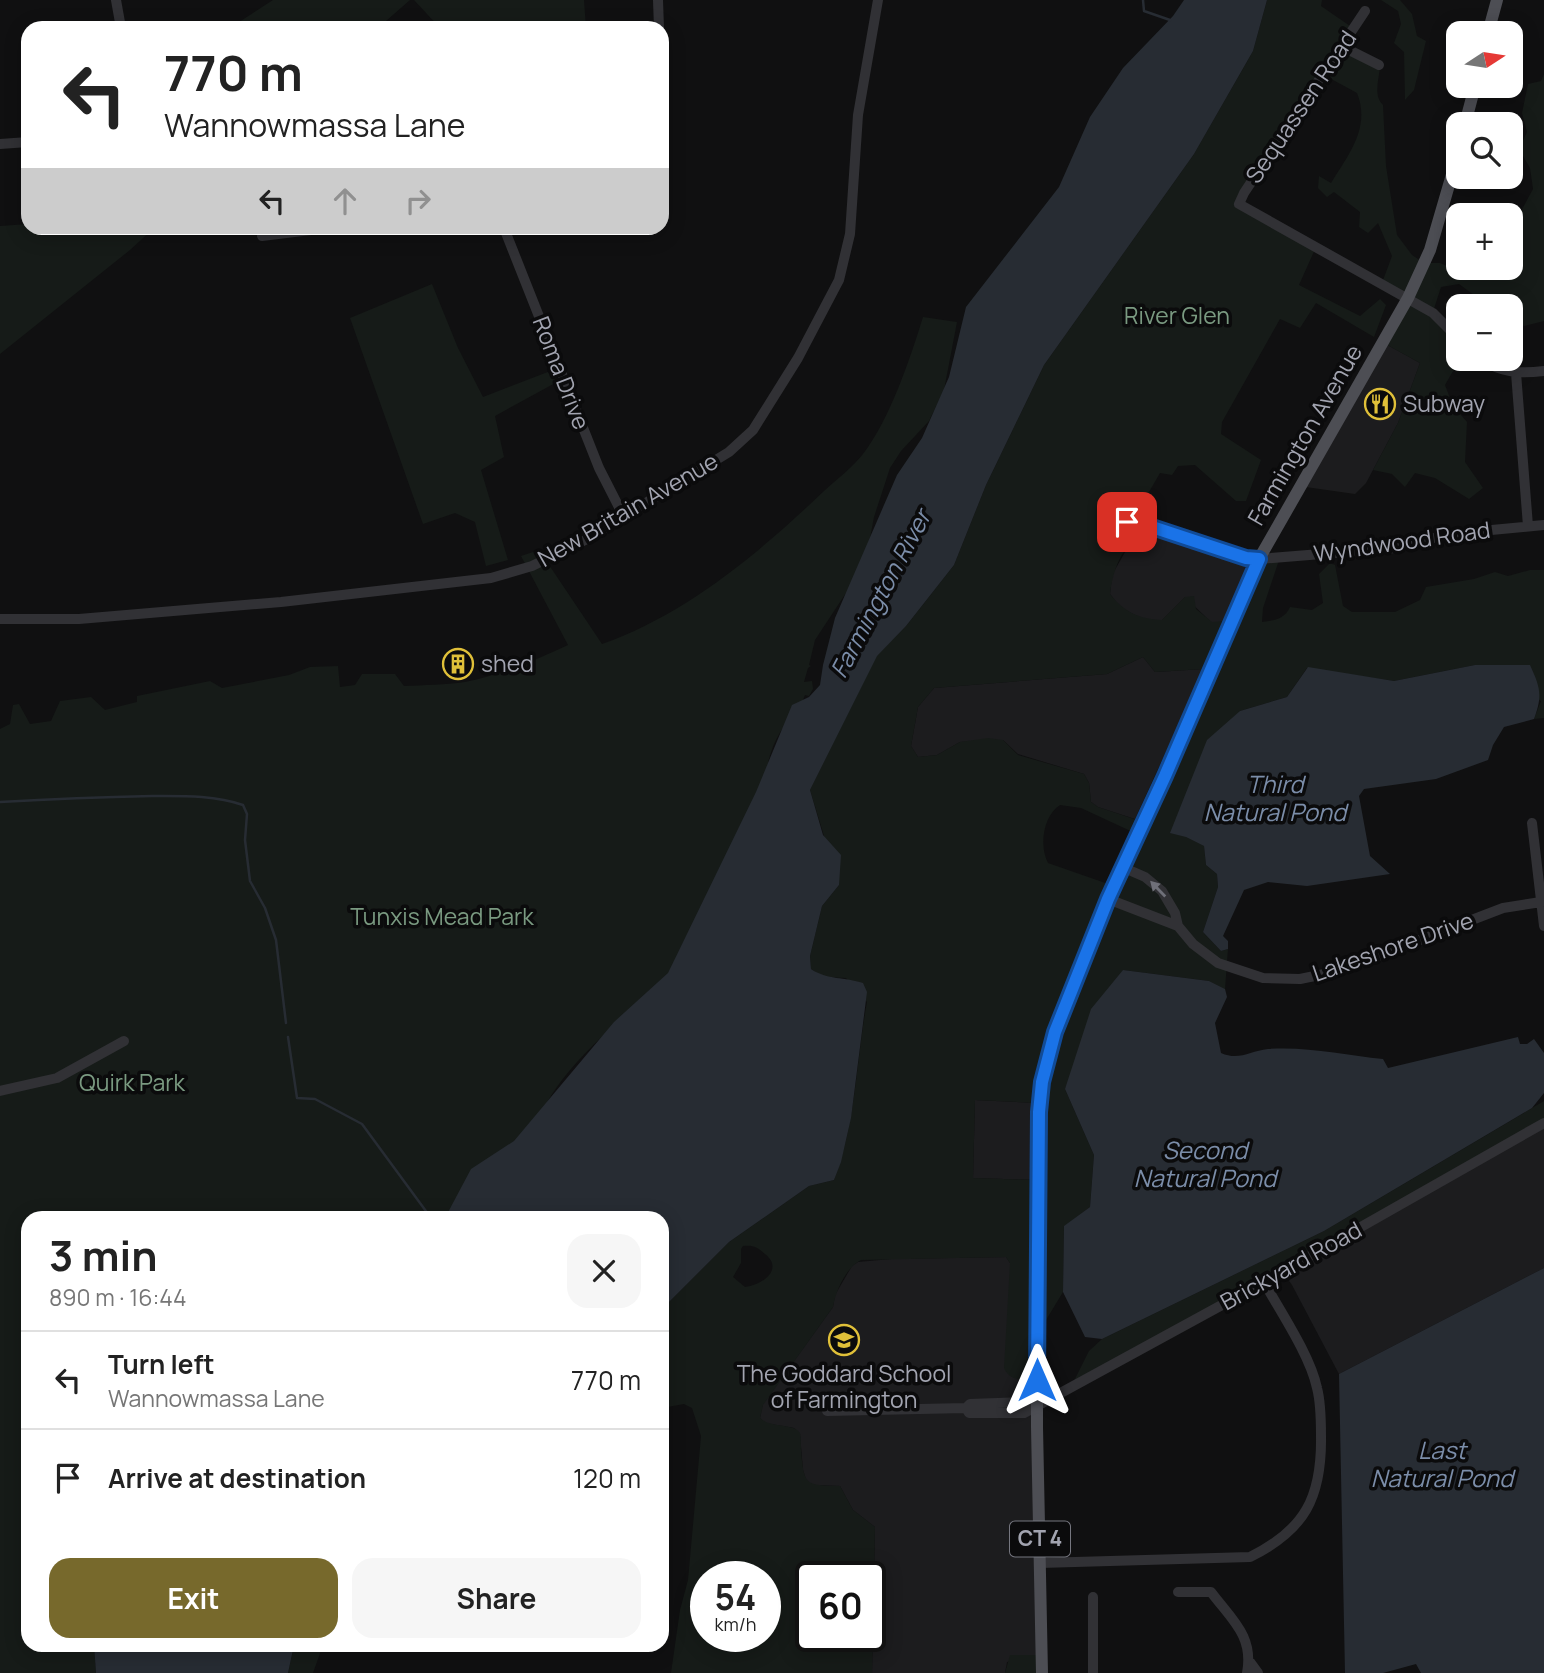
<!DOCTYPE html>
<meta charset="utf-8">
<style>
:root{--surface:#fff;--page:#f6f6f6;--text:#222;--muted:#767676;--line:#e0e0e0;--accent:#77692c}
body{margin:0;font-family:Manrope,sans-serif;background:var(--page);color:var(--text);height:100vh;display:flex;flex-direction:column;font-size:26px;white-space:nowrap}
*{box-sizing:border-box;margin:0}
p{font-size:23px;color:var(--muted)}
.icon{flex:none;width:38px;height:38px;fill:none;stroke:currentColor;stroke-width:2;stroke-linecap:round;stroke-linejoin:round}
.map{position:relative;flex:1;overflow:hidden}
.details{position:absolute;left:21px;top:1211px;width:648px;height:441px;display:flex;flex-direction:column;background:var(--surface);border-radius:21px;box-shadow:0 4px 18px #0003}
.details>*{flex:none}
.banner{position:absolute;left:21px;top:21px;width:648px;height:214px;border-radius:21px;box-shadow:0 4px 18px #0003;background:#fff;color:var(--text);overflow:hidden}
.needle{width:46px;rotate:78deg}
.fabs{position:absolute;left:1446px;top:21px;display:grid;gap:14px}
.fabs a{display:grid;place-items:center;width:77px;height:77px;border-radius:14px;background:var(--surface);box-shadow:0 4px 18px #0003;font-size:35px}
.speed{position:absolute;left:690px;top:1561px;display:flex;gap:14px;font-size:35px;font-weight:700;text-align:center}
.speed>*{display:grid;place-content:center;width:91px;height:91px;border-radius:50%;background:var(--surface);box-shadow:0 4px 18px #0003;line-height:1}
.speed small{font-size:18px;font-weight:400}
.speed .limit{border:4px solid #111;border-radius:10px;background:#fff;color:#111}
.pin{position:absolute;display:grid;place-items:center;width:60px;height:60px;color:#fff;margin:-30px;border-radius:14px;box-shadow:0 4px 10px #0006}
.me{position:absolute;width:77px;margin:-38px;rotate:0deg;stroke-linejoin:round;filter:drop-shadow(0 0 5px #0008)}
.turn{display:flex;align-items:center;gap:24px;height:147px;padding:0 28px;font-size:32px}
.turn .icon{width:91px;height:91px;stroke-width:2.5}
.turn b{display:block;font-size:49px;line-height:60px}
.lanes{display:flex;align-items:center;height:66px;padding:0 28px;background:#0003;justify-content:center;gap:35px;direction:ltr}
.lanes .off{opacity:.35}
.round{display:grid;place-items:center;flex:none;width:74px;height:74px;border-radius:21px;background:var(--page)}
.overview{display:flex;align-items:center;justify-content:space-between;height:119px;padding:0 28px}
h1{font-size:42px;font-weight:700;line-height:52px}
.cta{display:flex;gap:14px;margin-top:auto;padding:14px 28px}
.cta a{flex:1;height:80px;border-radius:21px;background:var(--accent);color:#fff;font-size:28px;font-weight:700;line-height:80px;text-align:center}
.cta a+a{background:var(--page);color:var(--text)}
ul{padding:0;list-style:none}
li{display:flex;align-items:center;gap:21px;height:98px;padding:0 28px;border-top:2px solid var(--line)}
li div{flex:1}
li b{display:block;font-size:26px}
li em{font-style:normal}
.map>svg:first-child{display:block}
.built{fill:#1c1c1e}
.green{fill:#161b18;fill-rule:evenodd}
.water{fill:#272c33}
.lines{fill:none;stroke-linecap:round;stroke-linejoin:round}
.stream{stroke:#272c33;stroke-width:2.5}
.minor{stroke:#313135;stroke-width:10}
.major{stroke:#4d4e54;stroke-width:12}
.oneway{fill:#6f7079}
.route-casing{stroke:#114b97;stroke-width:18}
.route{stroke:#1a73e8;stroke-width:12}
.labels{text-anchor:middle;stroke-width:7;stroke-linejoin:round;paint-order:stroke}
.shield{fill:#0b0b0c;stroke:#75767f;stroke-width:2}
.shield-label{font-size:21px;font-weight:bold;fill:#a2a4b0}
.street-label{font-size:23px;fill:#a2a4b0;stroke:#0b0b0c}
.park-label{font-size:23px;fill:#7a9a81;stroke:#0b0b0c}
.poi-label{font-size:23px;fill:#a2a4b0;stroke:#0b0b0c;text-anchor:start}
.water-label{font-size:24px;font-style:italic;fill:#7b8da9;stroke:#0b0b0c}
</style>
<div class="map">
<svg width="1544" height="1673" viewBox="0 0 1544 1673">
<rect width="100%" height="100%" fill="#101011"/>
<!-- built -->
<path class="built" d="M1382 342 1420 363 1398 423 1366 483 1355 494 1299 486Z
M1146 524 1259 559 1222 647 1212 623 1185 597 1162 620H1144L1120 607 1110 594 1112 575 1128 547 1138 538Z
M1143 657 1155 672 1204 669 1135 819 1098 807 1091 802 1089 783 1084 774 1018 754 1003 740 960 742 937 755 928 756 918 757 911 746 918 707 934 688 1107 674Z
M975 1100 1040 1103 1037 1180 973 1178Z
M1544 1123V1268L1339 1374 1292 1285 1282 1271Z
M1006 1257 1010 1263 1037 1380 1042 1655 1007 1662 1005 1673H872L875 1527 853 1510 840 1486 812 1485 806 1480 803 1470 800 1434 794 1428 765 1423 760 1418 763 1404 833 1307 835 1295 852 1266 858 1262 891 1259Z"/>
<!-- green -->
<path class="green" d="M273 0H410L378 28H230Z
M414 0H584L586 28H440Z
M1267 0H1322L1321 6 1353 28 1341 47 1380 67C1379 79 1373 96 1383 105L1386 166 1397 235 1412 255 1424 263H1440L1468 275 1477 268H1510V238H1519L1520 213 1533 189 1530 168 1519 149 1527 132 1522 113 1528 84 1541 81 1544 74V321L1524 326 1510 318V306H1483L1482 301 1459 284 1441 287 1433 312 1458 338V359H1460L1445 385 1453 406 1467 422 1465 462 1483 488 1469 499 1435 478 1415 473 1405 487 1392 474 1373 470 1398 423 1420 363 1382 342 1408 298 1382 283 1392 256 1378 223 1368 233 1359 227 1360 212 1334 192 1327 197 1318 188 1319 176 1331 183C1348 155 1371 128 1357 93L1322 74 1239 204 1316 247 1299 285 1360 316 1380 299 1386 305 1374 337 1316 303 1300 328 1280 319 1222 422 1221 434 1261 460 1246 501H1236L1195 465 1178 466 1172 475 1160 473 1134 518 1146 524C1141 533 1135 538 1128 546 1117 559 1112 577 1110 594 1124 612 1139 619 1162 620L1185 597 1194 596 1196 609 1212 622 1224 621 1221 628 1222 645 1259 559 1280 557 1263 608 1262 622C1274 620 1284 620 1290 607L1312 610 1323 603 1319 574 1330 563 1335 565 1343 606 1352 612H1395L1420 600 1426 587 1474 579 1495 572 1508 576 1530 570H1544V718L1534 719 1541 701 1475 665 1394 681 1307 668 1287 697 1240 711 1186 837 1204 846 1206 865 1217 874 1218 887 1203 932 1221 951 1228 949 1225 989 1209 981 1123 970 1065 1089 1094 1155 1090 1207 1064 1227 1063 1292 1037 1335V1380C1023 1379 1010 1382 1004 1368L1010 1263 1006 1257 861 1260C846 1268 836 1290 833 1307L763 1405 760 1418C770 1428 794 1423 800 1433 801 1437 801 1445 801 1450 804 1486 805 1485 840 1486L853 1510 875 1527 872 1673H671L680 1610 688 1580 701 1436 692 1408 684 1404 662 1408V1309L729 1242 809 1186 834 1180C856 1123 856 1061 867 1002L846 978 823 977 811 969 810 956 822 906 839 885 810 790 864 681 865 649 885 647 906 626 954 565 986 485 1044 365 1194 154 1253 51ZM1221 647 1143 822 1098 807 1091 802 1089 783 1084 774 1018 755 1003 740 988 738 960 742 937 755 918 757 911 746 918 707 934 688 1107 674 1143 657 1155 672 1204 669 1213 648ZM1060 805 1081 808 1137 834 1114 886 1048 863C1039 846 1043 816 1060 805ZM975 1100 1040 1103 1037 1180 973 1178ZM743 1246C754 1245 757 1247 765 1254 784 1269 763 1285 745 1287L733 1277 741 1263V1249ZM705 1577H765V1636H705ZM810 1577H870V1636H810Z
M1381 0H1400L1412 14 1417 36 1426 41 1414 90 1405 100 1404 52 1394 43 1401 24 1398 11Z
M28 224V228H154L130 250 0 354V226Z
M432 284 458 348 483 397 553 370 557 382 495 416 504 457 481 470 508 560 486 566 475 522 455 513 423 524 350 318Z
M923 317 957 322 944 390 929 421 901 451 890 468 874 517 865 564 815 640 809 665 811 666 808 668 804 682 812 681 813 689 809 696 805 695C800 709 792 716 783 728 773 742 766 763 766 781L676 957V974C630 1012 567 1059 541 1114L447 1218H28V1645H94L96 1673H0V729L10 724 13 705 19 704 30 724 51 721 60 701 91 697 105 710 137 702V696L210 681 222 688 289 675 310 667 338 666 340 687 355 685 362 674H395L404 686C424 685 445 685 465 682 501 675 535 660 568 645L521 556 539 550 602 644C687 614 760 552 824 491 837 479 853 467 863 454 890 419 910 359 923 317Z
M1544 1101V1123L1071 1387 1089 1351 1102 1339 1324 1231Z
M294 1645H323L313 1673H288Z
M1010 1655H1042V1673H1005Z"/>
<!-- water -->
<path class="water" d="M1184 0H1267L1253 51 1194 154 1044 365 986 485 954 565 906 626 877 656 810 790 823 835 841 855 839 885 822 906 810 956 811 969C827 980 845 977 863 983L867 992 851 1118 841 1162 834 1180 809 1186 729 1242 662 1309V1218H445L471 1169 514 1141 614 1022 668 973 756 792 792 705 809 697 820 685 823 665 835 618 897 475 922 438 949 377 966 307 1059 187 1090 117 1123 68 1173 16Z
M1475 665H1530C1540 687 1543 695 1534 719L1504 727 1493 745 1488 760 1436 779 1364 789 1359 796 1370 856 1390 874 1307 886 1268 882 1244 890 1223 936 1228 941V949L1221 951 1203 932 1218 887 1217 874 1206 865 1204 846 1186 837 1170 833 1207 740 1240 711 1287 697 1308 667 1394 681Z
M1123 970 1209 981 1225 989 1227 997 1215 1023 1221 1053C1239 1061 1250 1051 1268 1049 1305 1046 1346 1055 1383 1059L1388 1068 1518 1037 1520 1044H1527L1534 1039 1544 1053V1093L1532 1108 1324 1231 1102 1339 1085 1337 1063 1292 1064 1226 1090 1207 1094 1155 1065 1089 1091 1009Z
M1544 1268V1673H1421L1416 1664 1383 1673H1345L1339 1374Z
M94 1645H294L288 1673H96Z"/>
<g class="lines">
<!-- stream -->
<path class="stream" d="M1143 0 1144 11 1170 20
M0 802C51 799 101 797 152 796 182 796 214 795 243 805L247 814 245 840 250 881 265 908 276 940 286 1023
M288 1037 297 1098 315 1099 362 1124 431 1218"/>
<!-- minor -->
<path class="minor" d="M116 0 121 28
M658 0 659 28
M1365 11 1244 193 1239 204 1433 313 1458 338
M1341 46 1379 65
M0 144 28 142
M504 228 599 468 624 517
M262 236 327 228
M1481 359C1501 373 1520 374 1544 371
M1516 373 1528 526
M1114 523 1133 522 1246 558 1259 559 1395 548 1449 534 1544 525
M0 619H79L281 602 491 578 532 566 587 539 729 452 753 430 798 358 839 280 850 234 858 115 878 0
M1532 823 1544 926
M1122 867 1145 877 1162 891 1175 913 1178 926 1193 944 1218 963 1263 978 1300 979 1339 971 1503 908 1541 902
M1108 899 1178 926
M0 1091 57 1078 124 1041
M966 1408 969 1413H1024L1264 1282 1544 1123
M827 1411 966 1408 970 1404 1022 1402 1037 1405
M1040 1563 1250 1557C1305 1530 1322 1497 1321 1436 1321 1421 1321 1403 1317 1388 1310 1355 1280 1311 1264 1282
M1178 1592H1211C1232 1620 1254 1636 1247 1673
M1093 1597V1673
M1250 1662 1258 1673"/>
<!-- major -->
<path class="major" d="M1488 33 1497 0
M1465 124 1475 86
M1042 1673 1037 1427V1167L1039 1112 1042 1081 1055 1032 1122 867 1165 776 1259 559 1408 298 1430 250 1458 154"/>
</g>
<!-- one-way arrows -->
<defs><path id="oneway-solid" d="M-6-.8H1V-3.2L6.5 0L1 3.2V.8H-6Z" transform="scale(1.75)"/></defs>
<use class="oneway" href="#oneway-solid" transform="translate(1158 889) rotate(-134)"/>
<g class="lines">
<!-- route casing -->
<g class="route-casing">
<path id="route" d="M1037 1380 1039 1112 1042 1082 1055 1032 1108 899 1165 776 1259 559 1246 558 1143 524 1127 522"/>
</g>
<!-- route -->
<use href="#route" class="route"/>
</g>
<!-- icons -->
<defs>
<g id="restaurant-ring" transform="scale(1.575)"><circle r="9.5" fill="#0b0b0c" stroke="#e0c039" stroke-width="1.5"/><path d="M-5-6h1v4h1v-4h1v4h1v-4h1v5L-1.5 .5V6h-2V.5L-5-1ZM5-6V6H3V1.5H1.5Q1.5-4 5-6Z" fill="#e0c039"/></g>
<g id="building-ring" transform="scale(1.575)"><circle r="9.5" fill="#0b0b0c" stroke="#e0c039" stroke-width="1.5"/><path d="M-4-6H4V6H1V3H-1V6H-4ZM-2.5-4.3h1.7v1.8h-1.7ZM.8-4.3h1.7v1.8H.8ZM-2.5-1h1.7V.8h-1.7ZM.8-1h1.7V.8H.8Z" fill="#e0c039"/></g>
<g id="school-ring" transform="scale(1.575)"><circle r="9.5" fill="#0b0b0c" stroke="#e0c039" stroke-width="1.5"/><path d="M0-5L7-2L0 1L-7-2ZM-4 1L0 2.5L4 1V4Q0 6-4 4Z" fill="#e0c039"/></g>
</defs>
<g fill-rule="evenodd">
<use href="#restaurant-ring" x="1380" y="404"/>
<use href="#building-ring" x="458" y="664"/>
<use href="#school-ring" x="844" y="1340"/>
</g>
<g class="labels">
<!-- shield labels -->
<rect class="shield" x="1010" y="1521.5" width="60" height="35" rx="5"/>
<g class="shield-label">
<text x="1040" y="1546">CT 4</text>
</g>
<!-- street labels -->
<g class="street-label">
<text transform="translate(1301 107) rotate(-56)" y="8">Sequassen Road</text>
<text transform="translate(561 373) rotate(69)" y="8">Roma Drive</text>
<text transform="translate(1305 435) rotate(-60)" y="8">Farmington Avenue</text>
<text transform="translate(628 510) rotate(-30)" y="8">New Britain Avenue</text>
<text transform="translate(1402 542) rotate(-8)" y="8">Wyndwood Road</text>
<text transform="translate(1393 947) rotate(-19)" y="8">Lakeshore Drive</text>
<text transform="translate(1291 1266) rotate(-29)" y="8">Brickyard Road</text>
</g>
<!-- park labels -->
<g class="park-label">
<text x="1177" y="324">River Glen</text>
<text x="442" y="925">Tunxis Mead Park</text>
<text x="132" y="1091">Quirk Park</text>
</g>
<!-- poi labels -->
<g class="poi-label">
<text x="1403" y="412">Subway</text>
<text x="481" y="672">shed</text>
<text x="844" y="1382" text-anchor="middle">The Goddard School<tspan x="844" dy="26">of Farmington</tspan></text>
</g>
<!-- water labels -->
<g class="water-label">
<text transform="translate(881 594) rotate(-62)" y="8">Farmington River</text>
<text x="1275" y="793">Third<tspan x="1275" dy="28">Natural Pond</tspan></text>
<text x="1205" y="1159">Second<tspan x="1205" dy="28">Natural Pond</tspan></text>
<text x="1442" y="1459">Last<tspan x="1442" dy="28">Natural Pond</tspan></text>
</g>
</g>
</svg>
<div class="fabs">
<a><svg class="needle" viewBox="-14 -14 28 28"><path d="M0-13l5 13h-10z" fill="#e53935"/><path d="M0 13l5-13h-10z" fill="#767676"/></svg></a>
<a><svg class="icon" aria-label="search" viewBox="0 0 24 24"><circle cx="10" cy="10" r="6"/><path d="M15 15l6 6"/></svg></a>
<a>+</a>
<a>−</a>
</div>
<div class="speed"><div>54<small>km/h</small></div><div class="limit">60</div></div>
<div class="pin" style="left:1127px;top:522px;background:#d93025"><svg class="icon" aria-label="arrive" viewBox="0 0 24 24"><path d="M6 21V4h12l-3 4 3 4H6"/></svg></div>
<svg class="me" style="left:1037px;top:1380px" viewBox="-20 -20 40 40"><path d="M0-17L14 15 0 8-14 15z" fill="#1a73e8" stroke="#fff" stroke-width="4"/></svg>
<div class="banner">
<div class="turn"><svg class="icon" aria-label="left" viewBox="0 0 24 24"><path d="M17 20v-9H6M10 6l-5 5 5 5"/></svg><div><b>770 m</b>Wannowmassa Lane</div></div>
<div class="lanes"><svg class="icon" aria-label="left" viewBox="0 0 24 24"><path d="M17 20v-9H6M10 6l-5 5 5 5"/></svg><svg class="icon off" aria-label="ahead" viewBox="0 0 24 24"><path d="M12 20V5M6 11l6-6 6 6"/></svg><svg class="icon off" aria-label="right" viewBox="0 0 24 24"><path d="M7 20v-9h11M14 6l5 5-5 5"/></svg></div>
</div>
<section class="details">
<div class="overview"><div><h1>3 min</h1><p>890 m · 16:44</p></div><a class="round"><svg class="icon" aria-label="close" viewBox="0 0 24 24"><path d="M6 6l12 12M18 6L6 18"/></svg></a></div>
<ul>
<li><svg class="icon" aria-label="left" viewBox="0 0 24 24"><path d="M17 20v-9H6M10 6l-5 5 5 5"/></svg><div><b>Turn left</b><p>Wannowmassa Lane</p></div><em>770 m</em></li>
<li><svg class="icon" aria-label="arrive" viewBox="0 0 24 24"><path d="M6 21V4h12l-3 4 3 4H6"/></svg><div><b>Arrive at destination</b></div><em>120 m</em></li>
</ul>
<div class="cta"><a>Exit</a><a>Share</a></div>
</section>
</div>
